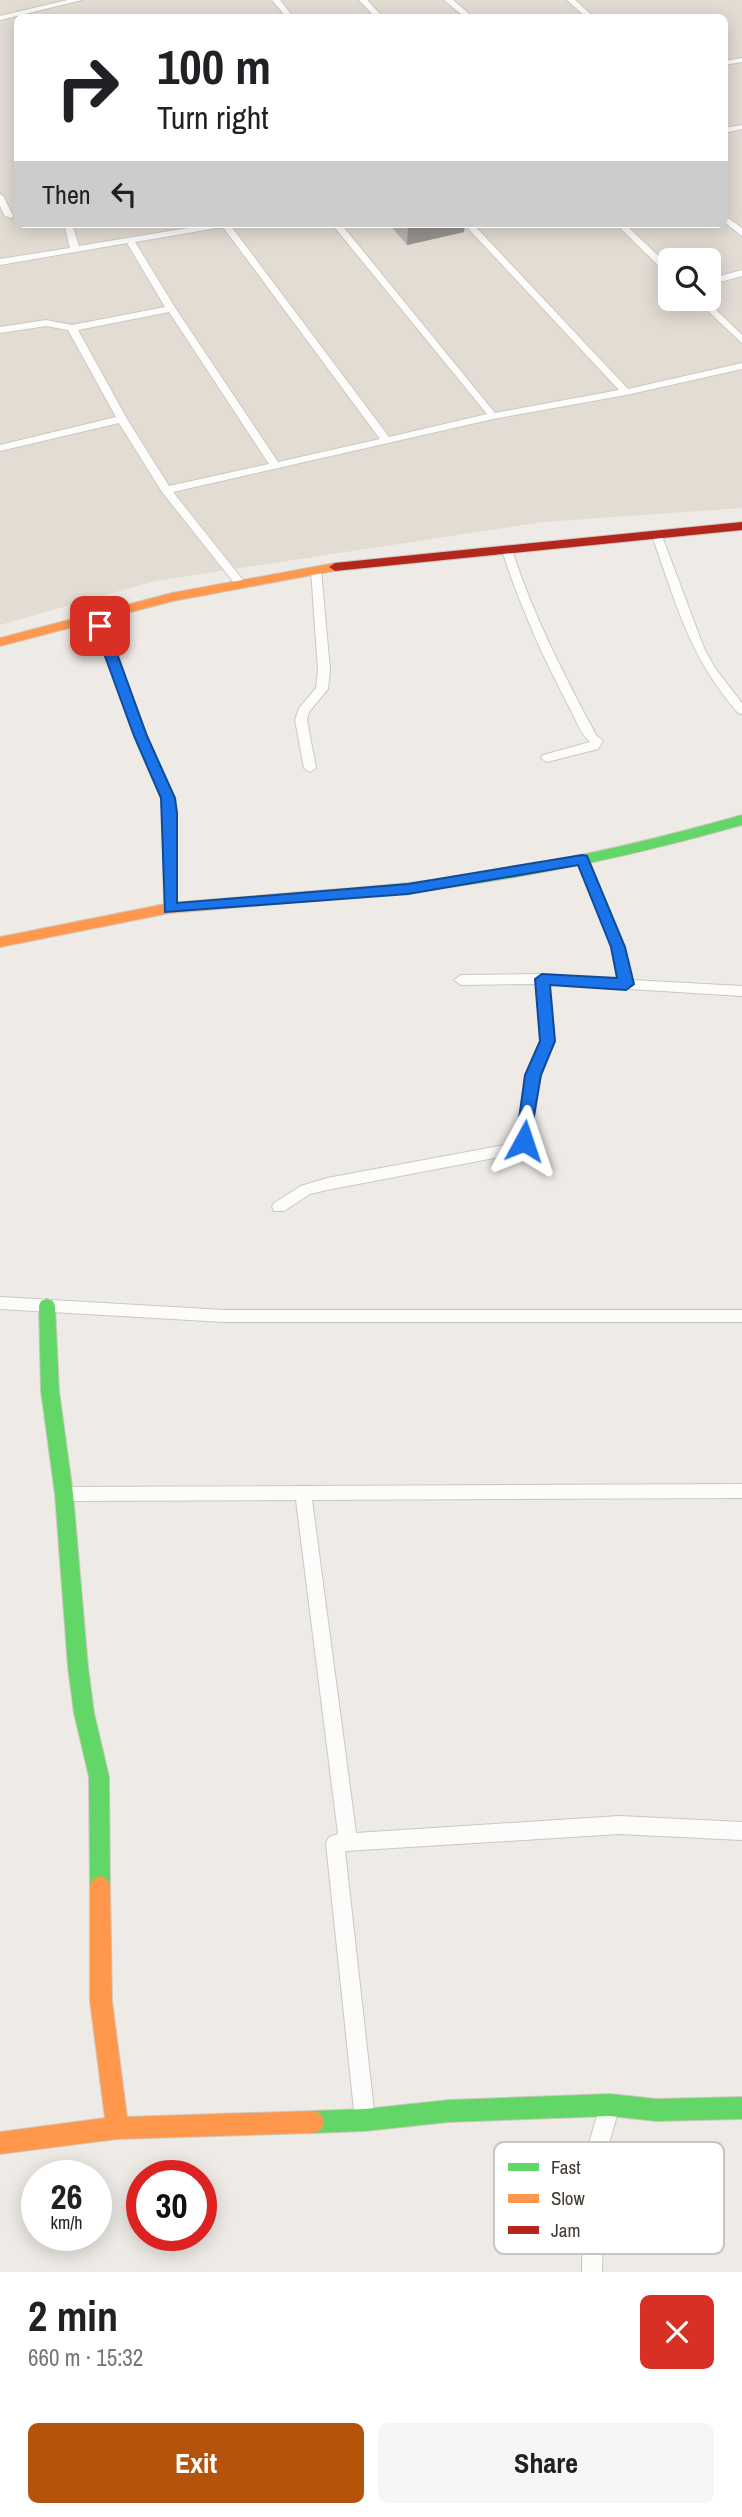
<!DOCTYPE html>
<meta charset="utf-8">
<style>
:root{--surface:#fff;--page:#f6f6f6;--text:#202124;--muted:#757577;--accent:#b45309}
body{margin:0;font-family:"Archivo Narrow",sans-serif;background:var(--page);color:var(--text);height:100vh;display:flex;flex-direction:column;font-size:26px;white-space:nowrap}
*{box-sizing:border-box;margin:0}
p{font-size:23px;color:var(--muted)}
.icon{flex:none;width:38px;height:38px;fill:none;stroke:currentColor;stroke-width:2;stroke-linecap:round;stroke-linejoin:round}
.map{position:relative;height:2272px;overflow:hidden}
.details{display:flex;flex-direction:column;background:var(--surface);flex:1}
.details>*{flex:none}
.guide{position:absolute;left:14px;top:14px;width:714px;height:214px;border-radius:10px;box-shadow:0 4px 18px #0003;background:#fff;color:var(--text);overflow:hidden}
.controls{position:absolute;left:658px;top:248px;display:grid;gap:14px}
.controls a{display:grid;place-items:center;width:63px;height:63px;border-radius:10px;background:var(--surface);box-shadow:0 4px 18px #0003;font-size:35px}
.speed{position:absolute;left:21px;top:2160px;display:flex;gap:14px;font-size:35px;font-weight:700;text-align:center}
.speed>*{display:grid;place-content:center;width:91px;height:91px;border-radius:50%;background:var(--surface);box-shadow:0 4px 18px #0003;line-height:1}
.speed small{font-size:18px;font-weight:400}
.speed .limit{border:10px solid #d22;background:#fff;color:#111}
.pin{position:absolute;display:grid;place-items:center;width:60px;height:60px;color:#fff;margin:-30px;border-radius:14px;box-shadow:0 4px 10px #0006}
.me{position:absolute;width:77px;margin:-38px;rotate:5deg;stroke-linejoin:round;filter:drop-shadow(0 0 5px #0008)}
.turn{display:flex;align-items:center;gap:24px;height:147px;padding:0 28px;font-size:32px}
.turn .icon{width:91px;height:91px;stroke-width:2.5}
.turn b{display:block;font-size:49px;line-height:60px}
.then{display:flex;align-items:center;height:66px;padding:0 28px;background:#0003;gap:14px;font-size:26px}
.round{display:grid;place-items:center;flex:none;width:74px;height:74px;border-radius:10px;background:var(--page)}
.overview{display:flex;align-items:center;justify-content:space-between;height:119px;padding:0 28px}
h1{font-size:42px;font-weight:700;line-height:52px}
.action{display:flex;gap:14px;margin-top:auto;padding:14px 28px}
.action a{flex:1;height:80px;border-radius:10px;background:var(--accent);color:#fff;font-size:28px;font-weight:700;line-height:80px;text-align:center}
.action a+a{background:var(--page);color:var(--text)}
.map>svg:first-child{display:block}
.residential{fill:#e3dcd3;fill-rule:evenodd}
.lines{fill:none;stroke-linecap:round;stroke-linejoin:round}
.street-casing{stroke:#cbc7c2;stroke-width:2}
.fast-casing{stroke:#cec7bd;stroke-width:2}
.slow-casing{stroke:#cec7bd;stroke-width:2}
.jam-casing{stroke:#cec7bd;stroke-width:2}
.street{fill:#fcfcfb;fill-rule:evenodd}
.fast{fill:#63d668;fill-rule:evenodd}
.slow{fill:#ff974d;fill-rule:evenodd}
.jam{fill:#b3261e;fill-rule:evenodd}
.wall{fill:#b8b5b0}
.shaded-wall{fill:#969390}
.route{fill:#1a73e8;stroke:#114b97;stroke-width:2}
.key{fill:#fff;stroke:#c7c4c2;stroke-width:2}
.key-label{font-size:19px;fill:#443b33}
</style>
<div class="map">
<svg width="742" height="2272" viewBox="0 0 742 2272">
<rect width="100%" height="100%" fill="#eeebe6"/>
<!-- residential -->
<path class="residential" d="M0 0H742V508L543 522 155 581 0 625ZM18 18H724V224H18ZM670 261H709V299H670Z"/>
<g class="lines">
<!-- street casing -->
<g class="street-casing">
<path id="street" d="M68 0H82L0 20V16Z
M272 0H280L294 18H287Z
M359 0H367L384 18H376Z
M444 0H453L474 18H466Z
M567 0H575L595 18H587Z
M742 58V62L724 65V61Z
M742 125V129L724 133V128Z
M0 194 4 197 13 216 12 218 5 216 0 206Z
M724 215 742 228V236L724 222Z
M64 224H72L79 246 212 224H232L231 226 389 437 487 414 332 224H341L495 413 619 390 464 224H473L628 389 742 363V369L626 395 493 419 173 492 243 580 244 582 239 585 235 584 162 492 119 423 0 451V445L116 417 68 330 46 326 0 333V327L46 320 72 325 165 307 127 243 0 265V259L70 248ZM223 227 380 439 278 462 176 309 135 242ZM169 312 269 464 169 486 127 419 78 330Z
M616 224H625L670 267V275L667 274Z
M742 270V276L709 285V279Z
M695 299H705L742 335V343Z
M657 533 662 536 704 648 715 668 742 703V714L738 713C688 655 677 605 652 536Z
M507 547 512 550C533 615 564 675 596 735L603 741 598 749 547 762 541 758 543 755 590 742C580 734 575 717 568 705 542 655 519 604 502 550Z
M316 567 321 570 330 670 328 689 309 712 307 720 316 768 310 772 304 768 295 720 299 708 316 688 318 670 311 570Z
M97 610 102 613 147 736 174 798 176 908 170 912 164 908 162 798 135 736 92 613Z
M582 855 588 859 624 947 632 980 742 986V996L549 984 555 1041 540 1075 531 1141 525 1152 327 1190 310 1194 284 1211H274L272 1207 274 1203 301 1186 327 1178 515 1143 526 1075 541 1041 536 984 461 985 454 980 461 975 542 974 618 979 612 947 576 859Z
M0 1297 224 1310H742V1322H224L0 1309Z
M742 1484V1498L312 1500 356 1833 619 1816 742 1822V1840L619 1834 345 1851 375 2120 372 2127 365 2130 358 2127 355 2120 326 1843 329 1837 338 1834 296 1500 64 1501 58 1499 56 1494 58 1489 64 1487Z
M610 2095 617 2098 620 2105 604 2161 602 2272H582L584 2161 600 2105 603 2098Z"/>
</g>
<!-- fast casing -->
<g class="fast-casing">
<path id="fast" d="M742 815V825C622 859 501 884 377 896L370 891 377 886C502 875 622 849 742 815Z
M47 1299 53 1301 55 1306 59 1391 73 1494 88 1667 94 1713 109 1777 110 1886 107 1893 100 1896 93 1893 90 1886 89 1777 74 1713 68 1667 55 1494 41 1391 39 1306 41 1301Z
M610 2094 656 2099 742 2097V2119L656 2121 610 2116 449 2122 365 2131 313 2133 305 2130 302 2122 305 2114 313 2111 365 2109 449 2100Z"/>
</g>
<!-- slow casing -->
<g class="slow-casing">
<path id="slow" d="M335 563 341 567 339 570 173 601 0 646V638L172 593Z
M377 886 384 891 382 895 170 913 0 947V937L170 903Z
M100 1876 107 1879 110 1886 112 2001 127 2117 313 2111 321 2114 324 2122 321 2130 313 2133 117 2139 0 2154V2132L105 2118 90 2001V1886L93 1879Z"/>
</g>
<!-- jam casing -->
<g class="jam-casing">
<path id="jam" d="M742 522V530L335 571 329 567 335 563Z"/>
</g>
<!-- street -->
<use href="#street" class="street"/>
<!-- fast -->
<use href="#fast" class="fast"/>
<!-- slow -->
<use href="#slow" class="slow"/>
<!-- jam -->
<use href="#jam" class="jam"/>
</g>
<!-- wall -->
<path class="wall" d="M389 224H465L464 232 407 245Z"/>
<!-- shaded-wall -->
<path class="shaded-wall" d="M411 224H465L464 232 407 245 408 225Z"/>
<!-- route -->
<path class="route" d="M100 622 107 626 147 736 175 798 177 813V903L408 884 582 855 587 856 625 947 634 984 626 990 550 985 555 1041 541 1075 529 1145 524 1147 516 1141 525 1075 540 1041 535 979 542 974 617 978 611 947 578 865 408 894 165 912 161 798 134 736 94 626Z"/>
<!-- legend -->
<rect x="494" y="2142" width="230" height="112" rx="10" class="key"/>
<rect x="508" y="2163" width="31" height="8" fill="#63d668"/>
<rect x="508" y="2194" width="31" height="9" fill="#ff974d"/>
<rect x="508" y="2226" width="31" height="8" fill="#b3261e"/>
<g class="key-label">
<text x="551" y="2174">Fast</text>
<text x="551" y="2205">Slow</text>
<text x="551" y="2237">Jam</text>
</g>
</svg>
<div class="controls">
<a><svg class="icon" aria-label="search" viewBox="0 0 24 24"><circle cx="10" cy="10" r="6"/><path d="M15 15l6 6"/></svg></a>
</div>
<div class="speed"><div>26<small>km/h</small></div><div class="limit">30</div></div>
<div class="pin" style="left:100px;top:626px;background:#d93025"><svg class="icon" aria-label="arrive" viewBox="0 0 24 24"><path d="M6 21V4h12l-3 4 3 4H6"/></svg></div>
<svg class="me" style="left:524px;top:1141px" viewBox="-20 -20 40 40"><path d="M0-17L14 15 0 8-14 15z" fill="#1a73e8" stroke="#fff" stroke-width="4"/></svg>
<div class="guide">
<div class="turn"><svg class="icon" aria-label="right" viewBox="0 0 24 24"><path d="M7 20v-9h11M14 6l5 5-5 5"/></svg><div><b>100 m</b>Turn right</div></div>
<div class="then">Then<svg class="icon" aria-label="left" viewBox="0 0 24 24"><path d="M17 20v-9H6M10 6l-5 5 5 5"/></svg></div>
</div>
</div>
<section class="details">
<div class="overview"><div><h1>2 min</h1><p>660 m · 15:32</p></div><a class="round" style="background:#d93025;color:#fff"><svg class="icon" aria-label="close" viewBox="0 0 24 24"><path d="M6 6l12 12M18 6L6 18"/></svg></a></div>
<div class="action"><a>Exit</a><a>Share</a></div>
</section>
